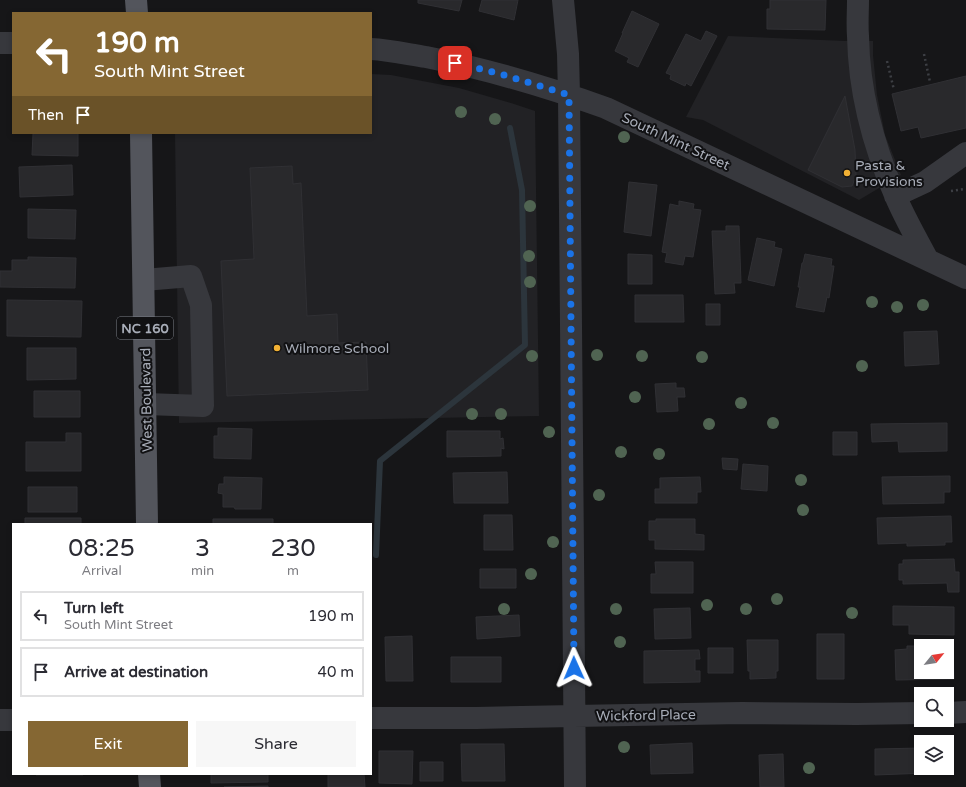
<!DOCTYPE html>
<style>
:root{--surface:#fff;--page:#f7f7f7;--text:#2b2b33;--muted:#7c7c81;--line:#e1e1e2;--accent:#856733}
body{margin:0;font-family:"Varela Round",sans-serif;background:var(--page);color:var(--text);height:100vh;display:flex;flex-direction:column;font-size:15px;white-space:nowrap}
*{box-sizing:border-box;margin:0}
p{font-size:13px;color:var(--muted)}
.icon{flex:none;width:22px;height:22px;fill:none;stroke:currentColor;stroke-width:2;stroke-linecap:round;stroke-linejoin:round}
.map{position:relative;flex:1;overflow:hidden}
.panel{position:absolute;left:12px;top:523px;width:360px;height:252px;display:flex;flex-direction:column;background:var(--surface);border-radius:0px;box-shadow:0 2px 6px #0003}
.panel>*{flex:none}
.hud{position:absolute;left:12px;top:12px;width:360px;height:122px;border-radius:0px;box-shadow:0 2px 6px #0003;background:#856733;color:#fff;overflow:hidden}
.needle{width:26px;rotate:60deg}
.controls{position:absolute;left:914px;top:639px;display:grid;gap:8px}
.controls a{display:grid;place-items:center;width:40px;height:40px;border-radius:0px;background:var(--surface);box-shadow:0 2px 6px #0003;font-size:20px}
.pin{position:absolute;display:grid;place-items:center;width:34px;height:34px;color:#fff;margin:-17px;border-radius:8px;box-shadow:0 2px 6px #0006}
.me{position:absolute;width:44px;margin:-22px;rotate:359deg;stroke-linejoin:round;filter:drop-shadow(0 0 3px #0008)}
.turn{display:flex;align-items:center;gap:14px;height:84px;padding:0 16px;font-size:18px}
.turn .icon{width:52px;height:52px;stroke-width:2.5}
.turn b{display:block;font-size:28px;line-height:34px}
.then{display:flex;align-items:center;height:38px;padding:0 16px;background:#0003;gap:8px;font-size:15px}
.eta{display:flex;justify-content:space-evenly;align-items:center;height:68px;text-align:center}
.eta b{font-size:24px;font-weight:600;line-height:28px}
.primary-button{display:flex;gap:8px;margin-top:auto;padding:8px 16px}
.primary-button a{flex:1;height:46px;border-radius:0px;background:var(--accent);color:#fff;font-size:16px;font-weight:600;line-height:46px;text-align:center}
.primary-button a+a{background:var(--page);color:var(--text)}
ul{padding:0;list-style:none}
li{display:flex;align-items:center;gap:12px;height:50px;margin:0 8px 6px;padding:0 8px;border:2px solid var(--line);border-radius:0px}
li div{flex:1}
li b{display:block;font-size:15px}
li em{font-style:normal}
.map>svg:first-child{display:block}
.built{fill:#222225}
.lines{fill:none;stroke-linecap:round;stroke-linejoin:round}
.stream{stroke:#2c353c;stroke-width:6}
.building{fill:#29292c;stroke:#303034}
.path{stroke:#3d3f44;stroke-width:2.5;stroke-dasharray:2 3;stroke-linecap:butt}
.minor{stroke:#37383d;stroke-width:22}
.major{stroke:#53555c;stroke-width:22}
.tree{fill:#506452}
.route{stroke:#1a73e8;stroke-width:7;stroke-dasharray:0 12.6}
.poi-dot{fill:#f2b134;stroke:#111113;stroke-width:1.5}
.labels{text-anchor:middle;stroke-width:4;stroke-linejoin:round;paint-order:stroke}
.shield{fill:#111113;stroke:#7b7e86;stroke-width:1}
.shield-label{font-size:13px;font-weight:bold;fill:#a8adb8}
.street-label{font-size:14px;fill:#a8adb8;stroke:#111113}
.poi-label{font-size:14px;fill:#a8adb8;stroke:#111113;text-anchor:start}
</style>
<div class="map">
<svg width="966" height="787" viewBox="0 0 966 787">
<rect width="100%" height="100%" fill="#161618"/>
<!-- built -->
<path class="built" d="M728 36 845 41H873V55L877 95 885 135 901 175 859 200 703 120 686 117Z
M371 74 391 75 459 88 511 103 535 111 539 416 179 423 175 133H371Z"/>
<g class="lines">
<!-- stream -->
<path class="stream" d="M376 555 380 461 525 345 522 190 510 128"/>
</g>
<!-- building -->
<path class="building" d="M418 0H462L459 11 418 3Z
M482 0H518L514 20 479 11Z
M770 0H826L825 30 767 29V9H770Z
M632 11 659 24 638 67 627 62 629 58 615 51 623 33H622Z
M706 31 717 36 691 86 686 83 685 86 670 79 671 75 666 73 686 34 701 41Z
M966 76V128L921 138 918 127 901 131 892 94Z
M845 96 855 150 856 176 852 186 842 187 808 170Z
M33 133H78V156L32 155Z
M72 165 73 195 20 197 19 167Z
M292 166 293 184 301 183 307 316 337 314 338 343 366 342 368 390 227 396 221 261 254 259 250 168Z
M629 182 657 185 651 236 624 232Z
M679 201 694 204 693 209 701 210 693 257 685 256 683 265 665 262 667 253 662 252 670 204 679 206Z
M28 209 76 210 75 239 28 238Z
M726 226H739L741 283H734L735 293 715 294 712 231H726Z
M757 238 775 242 774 247 782 249 774 286 748 280Z
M628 254 652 255V284H628Z
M805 254 832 259 831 266H834L829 298 827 297 824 312 796 307 800 287H798L802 263H803Z
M28 257 76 258 75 288 0 287V271H12V260H28Z
M635 295H683L684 322H635Z
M7 300 82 301 81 337 7 336Z
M706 304H720V325H706Z
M937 331 939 364 905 366 904 332Z
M27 348H76V379L27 380Z
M676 383V388H684L685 397H677L678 411 657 412 655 384Z
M34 391H80V417H34Z
M947 423V451L899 452 898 441 872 442 871 424Z
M218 428 252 429 251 459 214 458V436H218Z
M447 431H500V439L503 438 504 449 501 448V456L447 457Z
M833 432H857V455H833Z
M66 433H81V471H26V442H66Z
M722 458 738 459 737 470 723 469Z
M743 464 768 466 767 491 741 489Z
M507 472 508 503H454L453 473Z
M950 476V492H944V503L883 504 882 477Z
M224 477 262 478 261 509H235L234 507H223V494L218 493 219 484H224Z
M700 477 701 492H697V503H655V489H660V478Z
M28 487H77V512H28Z
M484 515H512L513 550H484Z
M951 516 952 542H945V545L907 546V543L878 544 877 518Z
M25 518H81V524H25Z
M213 519H273V524H213Z
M656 519H695V534L704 535V550L655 549V540H649V521H656Z
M954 559 955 572H959V592H948L947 583 903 584V580H899V564H903V560Z
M655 562H693V593H651V574H656Z
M480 569H516V588H480Z
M893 606 954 607V635L909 634V625H893Z
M690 608 691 638 655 639 654 609Z
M519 615 520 636 477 639 476 617Z
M817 634H844V679H817Z
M412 636 413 681H386L385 637Z
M747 640H778V671H776V678L750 679V671H748Z
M907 646H920V649H921V672H947V651V652H953L954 679 896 680 895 650 907 649Z
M708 648H733V673H708Z
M699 650 700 659H695V671H700V682L644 683V651Z
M451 657H501V682H451Z
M692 743 693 773 651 774 650 745Z
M461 744H504L505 781H462Z
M921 748V768H947V755H953V772L875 775V749Z
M379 751H413L412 784 379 783Z
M783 754 784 787H760L759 755Z
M420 762H443V781H420Z
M36 774H83V775H36Z
M211 774H268V782L211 783Z
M328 774H364L365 787H328Z
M268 786V787H224Z"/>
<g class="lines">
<!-- path -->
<path class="path" d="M924 54 930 82
M887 61 894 90
M951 191 965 189"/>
<!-- minor -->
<path class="minor" d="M563 0 568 54 569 95 575 787
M858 0C858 12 857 24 858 36 859 91 873 145 895 195 904 217 917 239 928 260
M0 43H13
M371 49C389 50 407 54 426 57 487 69 547 87 606 108L966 278
M895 196 925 182 966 153
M144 280 191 276 201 305 203 406 146 404
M947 713 966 712
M371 718H476L574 716 742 713 857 714 921 713
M0 720H13"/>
<!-- major -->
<path class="major" d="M136 0 137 13
M141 133 147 524
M149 774 150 787"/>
</g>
<!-- trees -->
<g class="tree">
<circle cx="461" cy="112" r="6"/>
<circle cx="495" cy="119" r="6"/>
<circle cx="624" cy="137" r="6"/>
<circle cx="530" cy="206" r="6"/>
<circle cx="529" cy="256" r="6"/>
<circle cx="530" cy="282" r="6"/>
<circle cx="872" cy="302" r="6"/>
<circle cx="923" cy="305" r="6"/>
<circle cx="897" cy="307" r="6"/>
<circle cx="597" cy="355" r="6"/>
<circle cx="532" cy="356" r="6"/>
<circle cx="642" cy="356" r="6"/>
<circle cx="702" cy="357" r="6"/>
<circle cx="862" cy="366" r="6"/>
<circle cx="635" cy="397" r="6"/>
<circle cx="741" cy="403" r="6"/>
<circle cx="472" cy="414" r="6"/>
<circle cx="501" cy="414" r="6"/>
<circle cx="773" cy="423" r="6"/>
<circle cx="709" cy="424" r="6"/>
<circle cx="549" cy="432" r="6"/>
<circle cx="621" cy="452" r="6"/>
<circle cx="659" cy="454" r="6"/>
<circle cx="801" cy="480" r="6"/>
<circle cx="599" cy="495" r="6"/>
<circle cx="803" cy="510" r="6"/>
<circle cx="553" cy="542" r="6"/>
<circle cx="531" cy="574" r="6"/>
<circle cx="777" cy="599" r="6"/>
<circle cx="707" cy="605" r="6"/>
<circle cx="504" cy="609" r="6"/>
<circle cx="616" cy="609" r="6"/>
<circle cx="746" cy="609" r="6"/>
<circle cx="852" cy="613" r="6"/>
<circle cx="620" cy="642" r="6"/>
<circle cx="624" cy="747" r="6"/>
<circle cx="809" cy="768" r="6"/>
</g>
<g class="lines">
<!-- route -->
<path class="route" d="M455 63 501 74 569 95 574 668"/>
</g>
<!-- markers -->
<g class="poi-dot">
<circle cx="847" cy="173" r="4"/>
<circle cx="277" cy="348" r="4"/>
</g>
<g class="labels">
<!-- shield labels -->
<rect class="shield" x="117" y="317" width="56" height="22" rx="3"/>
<g class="shield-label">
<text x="145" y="333">NC 160</text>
</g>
<!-- street labels -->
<g class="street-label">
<text transform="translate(676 141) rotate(25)" y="5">South Mint Street</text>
<text transform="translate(146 400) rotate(-91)" y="5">West Boulevard</text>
<text transform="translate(646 715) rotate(-1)" y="5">Wickford Place</text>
</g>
<!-- poi labels -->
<g class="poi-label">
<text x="855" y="170">Pasta &amp;<tspan x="855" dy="16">Provisions</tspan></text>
<text x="285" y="353">Wilmore School</text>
</g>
</g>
</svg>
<div class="controls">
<a><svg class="needle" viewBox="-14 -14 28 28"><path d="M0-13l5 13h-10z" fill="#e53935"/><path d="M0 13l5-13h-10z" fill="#7c7c81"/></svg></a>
<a><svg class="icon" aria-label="search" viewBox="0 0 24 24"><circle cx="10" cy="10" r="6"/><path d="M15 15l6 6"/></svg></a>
<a><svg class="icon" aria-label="layers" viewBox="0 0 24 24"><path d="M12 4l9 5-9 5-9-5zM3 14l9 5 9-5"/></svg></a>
</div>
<div class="pin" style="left:455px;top:63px;background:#d93025"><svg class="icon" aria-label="arrive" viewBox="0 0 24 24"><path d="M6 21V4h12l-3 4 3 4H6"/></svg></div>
<svg class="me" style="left:574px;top:668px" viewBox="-20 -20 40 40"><path d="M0-17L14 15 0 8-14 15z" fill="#1a73e8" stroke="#fff" stroke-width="4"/></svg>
<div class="hud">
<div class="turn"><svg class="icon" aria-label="left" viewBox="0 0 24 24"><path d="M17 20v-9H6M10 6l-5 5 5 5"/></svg><div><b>190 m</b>South Mint Street</div></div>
<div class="then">Then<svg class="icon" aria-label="arrive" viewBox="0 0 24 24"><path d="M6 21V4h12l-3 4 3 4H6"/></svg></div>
</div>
<section class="panel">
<div class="eta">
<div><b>08:25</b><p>Arrival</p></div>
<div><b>3</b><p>min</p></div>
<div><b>230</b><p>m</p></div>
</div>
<ul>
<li><svg class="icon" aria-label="left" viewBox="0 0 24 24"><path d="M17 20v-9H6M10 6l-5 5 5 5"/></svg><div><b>Turn left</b><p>South Mint Street</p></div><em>190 m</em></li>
<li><svg class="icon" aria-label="arrive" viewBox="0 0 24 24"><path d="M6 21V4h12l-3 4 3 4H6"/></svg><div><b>Arrive at destination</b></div><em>40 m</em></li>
</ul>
<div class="primary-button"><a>Exit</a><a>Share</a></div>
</section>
</div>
